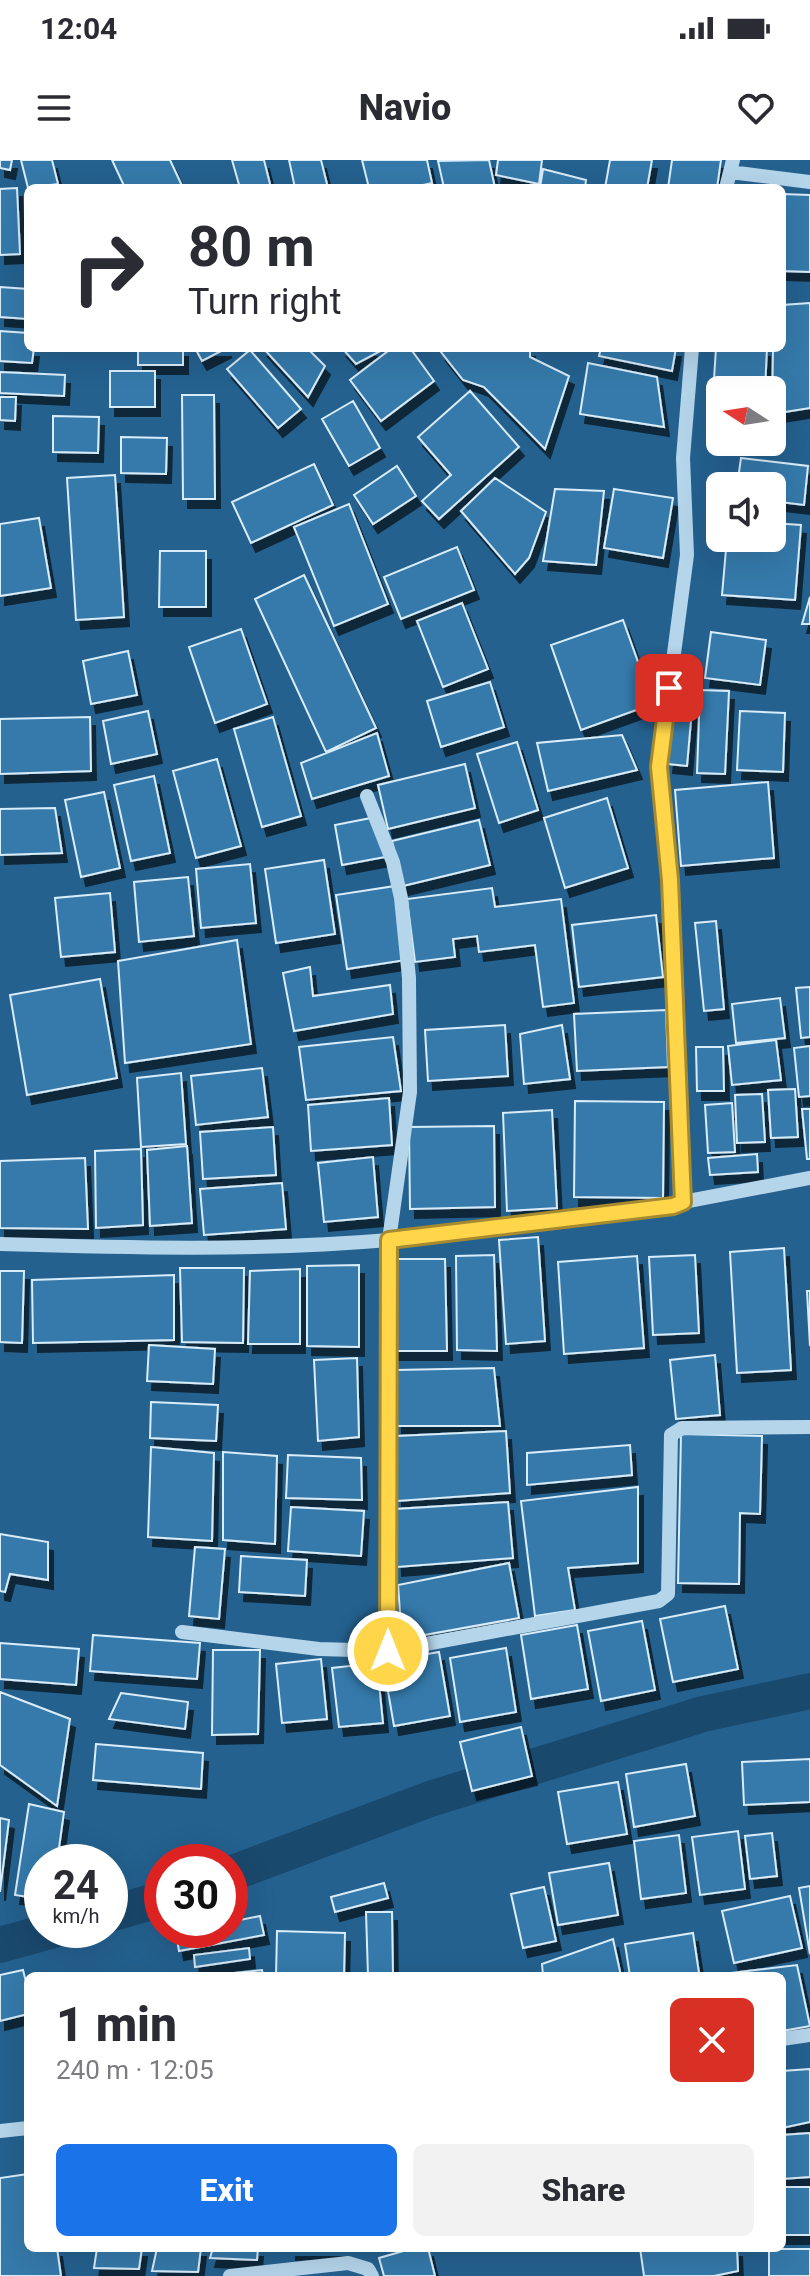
<!DOCTYPE html>
<meta charset="utf-8">
<style>
:root{--surface:#fff;--page:#f2f2f3;--text:#2b2b33;--muted:#7c7c81;--accent:#1a73e8}
body{margin:0;font-family:Roboto,sans-serif;background:var(--page);color:var(--text);height:100vh;display:flex;flex-direction:column;font-size:30px;white-space:nowrap}
*{box-sizing:border-box;margin:0}
p{font-size:26px;color:var(--muted)}
.icon{flex:none;width:44px;height:44px;fill:none;stroke:currentColor;stroke-width:2;stroke-linecap:round;stroke-linejoin:round}
.map{position:relative;flex:1;overflow:hidden}
.details{position:absolute;left:24px;top:1812px;width:762px;height:280px;display:flex;flex-direction:column;background:var(--surface);border-radius:12px;box-shadow:0 8px 32px #0002}
.details>*{flex:none}
.hud{position:absolute;left:24px;top:24px;width:762px;height:168px;border-radius:12px;box-shadow:0 8px 32px #0002;background:#fff;color:var(--text);overflow:hidden}
.needle{width:52px;rotate:282deg}
.fabs{position:absolute;left:706px;top:216px;display:grid;gap:16px}
.fabs a{display:grid;place-items:center;width:80px;height:80px;border-radius:12px;background:var(--surface);box-shadow:0 8px 32px #0002;font-size:40px}
.speed{position:absolute;left:24px;top:1684px;display:flex;gap:16px;font-size:40px;font-weight:700;text-align:center}
.speed>*{display:grid;place-content:center;width:104px;height:104px;border-radius:50%;background:var(--surface);box-shadow:0 8px 32px #0002;line-height:1}
.speed small{font-size:20px;font-weight:400}
.speed .limit{border:12px solid #d22;background:#fff;color:#111}
.pin{position:absolute;display:grid;place-items:center;width:68px;height:68px;color:#fff;margin:-34px;border-radius:16px;box-shadow:0 4px 12px #0006}
.me{position:absolute;width:88px;margin:-44px;rotate:0deg;stroke-linejoin:round;filter:drop-shadow(0 0 6px #0008)}
.turn{display:flex;align-items:center;gap:28px;height:168px;padding:0 32px;font-size:36px}
.turn .icon{width:104px;height:104px;stroke-width:2.5}
.turn b{display:block;font-size:56px;line-height:68px}
.round{display:grid;place-items:center;flex:none;width:84px;height:84px;border-radius:12px;background:var(--page)}
.overview{display:flex;align-items:center;justify-content:space-between;height:136px;padding:0 32px}
h1{font-size:48px;font-weight:800;line-height:60px}
.button{display:flex;gap:16px;margin-top:auto;padding:16px 32px}
.button a{flex:1;height:92px;border-radius:12px;background:var(--accent);color:#fff;font-size:32px;font-weight:800;line-height:92px;text-align:center}
.button a+a{background:var(--page);color:var(--text)}
.status{display:flex;justify-content:space-between;align-items:center;height:56px;padding:0 40px;background:var(--surface);direction:ltr}
.status svg{height:22px;fill:currentColor}
header{display:flex;justify-content:space-between;align-items:center;height:104px;padding:0 32px;background:var(--surface);font-size:36px;font-weight:800}
.map>svg:first-child{display:block}
.lines{fill:none;stroke-linecap:round;stroke-linejoin:round}
.canal{stroke:#1a496e;stroke-width:36}
.building{fill:#357aab;stroke:#d9ecf9;stroke-width:2;filter:url(#shadow)}
.minor{stroke:#b5d5eb;stroke-width:14}
.route-casing{stroke:#a68a30;stroke-width:20}
.route{stroke:#ffd54a;stroke-width:14}
</style>
<div class="status"><b>12:04</b><svg viewBox="0 0 49 12"><path d="M0 12V9h3v3zM5 12V6h3v6zM10 12V3h3v9zM15 12V0h3v12zM26 1h20v11H26zM47 4h2v5h-2z"/></svg></div>
<header><svg class="icon" aria-label="menu" viewBox="0 0 24 24"><path d="M4 6h16M4 12h16M4 18h16"/></svg>Navio<svg class="icon" aria-label="heart" viewBox="0 0 24 24"><path d="M12 20l-8-8c-3-5 5-10 8-4 3-6 11-1 8 4z"/></svg></header>
<div class="map">
<svg width="810" height="2116" viewBox="0 0 810 2116">
<defs>
<filter id="shadow"><feDropShadow dx="5" dy="9" stdDeviation="0" flood-color="#0009"/></filter>
</defs>
<rect width="100%" height="100%" fill="#24618f"/>
<g class="lines">
<!-- canal -->
<path class="canal" d="M230 1714 430 1639 703 1554 810 1531
M110 1754 162 1739
M0 1785 54 1770"/>
</g>
<!-- building -->
<path class="building" d="M0 0H12L10 10 0 8Z
M21 0H52L58 24 28 28Z
M112 0H170L183 28H125Z
M232 0H264L271 28H240Z
M289 0H321L328 28H295Z
M362 0H427L432 23 410 28H369Z
M489 0 495 28H444L438 1Z
M498 0H542L539 24 496 15Z
M610 0H652L647 28H605Z
M672 0H721L717 28H668Z
M543 9 586 20 585 28H540Z
M17 28 20 94 0 95V29Z
M782 34 810 35V112L782 111Z
M0 127 28 129V159L0 157Z
M810 143V248L772 254 773 188H782V145Z
M0 171 28 173V188H34L32 203 0 201Z
M138 188H183V205H138Z
M195 188H227L202 201Z
M263 188H307L325 206 308 237Z
M342 188H386L356 204Z
M392 188H410L434 221 381 261 350 220Z
M448 188H530V197L569 216 545 289 484 227 463 220 441 192Z
M601 188H676L672 211 599 196Z
M716 188H767L765 230H720V249L712 250Z
M250 190 301 249 278 268 227 209Z
M588 203 657 217 664 267 580 254Z
M110 211H155V247H110Z
M0 212 65 215 64 236 0 233Z
M470 231 519 287 439 359 422 341 451 315 418 277Z
M182 235H214L215 339H183Z
M0 237H16L15 261 0 260Z
M353 241 380 288 349 306 322 259Z
M53 256 99 257 98 293 53 292Z
M121 277 167 278 166 314 121 313Z
M741 298 808 306 804 345 772 341V326H737Z
M314 304 333 345 251 383 232 342Z
M397 306 416 336 373 364 354 335Z
M115 315 124 457 76 460 67 318Z
M495 318 546 352 529 398 515 414 461 351Z
M555 329 604 331 596 405 543 401Z
M614 329 673 338 663 398 604 388Z
M349 344 388 444 334 466 294 367Z
M39 358 51 428 0 436V364Z
M772 363 801 365 795 440 722 435 727 378H772Z
M457 387 474 430 401 459 384 417Z
M160 391H206V447H159Z
M304 415 376 568 326 592 255 439Z
M810 437V464H802Z
M462 443 488 509 443 527 417 461Z
M623 460 653 544 581 570 551 485Z
M241 469 267 544 215 563 189 487Z
M711 472 766 480 760 525 705 518Z
M128 491 137 535 91 544 83 501Z
M490 522 504 567 441 587 427 541Z
M700 530 729 531 725 614 697 613Z
M674 548 692 549 687 606 668 604Z
M148 551 157 594 111 604 103 561Z
M740 551 785 553 783 612 737 610Z
M90 557 91 611 0 614V559Z
M273 557 301 656 262 667 234 569Z
M377 573 389 616 312 639 301 603Z
M622 575 637 610 548 631 537 583Z
M517 582 538 650 499 663 477 594Z
M217 599 241 686 196 698 173 611Z
M465 604 475 648 388 669 378 625Z
M154 616 170 693 131 701 114 625Z
M768 622 774 698 681 706 675 630Z
M104 632 120 708 81 717 65 640Z
M607 638 628 708 565 728 544 658Z
M55 648 62 693 0 695V649Z
M371 658 385 697 342 705 335 665Z
M479 660 490 705 403 726 392 681Z
M324 700 335 774 276 783 265 709Z
M250 704 256 763 201 768 196 709Z
M188 717 194 776 139 782 134 722Z
M395 726 406 800 347 809 336 735Z
M492 728 495 747 561 739 574 843 543 847 535 785 479 792 477 776 453 779 455 797 415 802 407 739Z
M110 733 115 792 61 797 55 738Z
M656 755 663 817 579 827 572 765Z
M716 761 724 849 704 851 695 763Z
M237 780 251 884 125 903 118 801Z
M310 807 313 836 390 825 393 854 294 871 283 813Z
M100 819 117 918 27 935 10 835Z
M810 827V877L801 878 796 828Z
M780 838 785 878 736 883 732 844Z
M666 850 668 907 577 911 574 854Z
M505 865 508 916 428 921 425 870Z
M562 865 570 919 524 924 520 874Z
M393 877 401 931 306 940 299 887Z
M776 880 781 920 732 925 728 886Z
M810 886V936L799 937 794 888Z
M696 887H723L724 931H697Z
M262 908 268 957 196 965 191 916Z
M181 913 186 984 141 987 137 918Z
M795 929 798 977 771 978 768 930Z
M762 934 765 982 737 983 735 935Z
M389 938 392 985 311 991 308 945Z
M575 941 664 942 663 1038 574 1037Z
M732 943 735 992 708 993 705 945Z
M802 949H810V999H807Z
M552 950 557 1048 507 1051 503 953Z
M494 966 495 1047 410 1049 409 967Z
M273 967 276 1015 203 1019 200 972Z
M187 986 192 1063 150 1066 147 990Z
M141 989 143 1065 96 1068 95 991Z
M757 994 758 1012 710 1015 708 998Z
M373 997 378 1057 324 1062 318 1003Z
M85 998 88 1069 0 1068V1001Z
M282 1023 286 1069 204 1075 200 1029Z
M538 1077 545 1181 506 1184 499 1080Z
M784 1088 791 1210 737 1213 730 1092Z
M494 1095 497 1191 457 1190 456 1096Z
M695 1095 699 1173 653 1175 649 1097Z
M637 1096 644 1188 564 1194 558 1102Z
M393 1099H445L447 1191H394Z
M359 1105V1187L307 1186V1106Z
M180 1108H244L243 1183 182 1182Z
M300 1109V1184H248L250 1111Z
M0 1111H24L22 1183 0 1182Z
M174 1115V1180L33 1183 32 1120Z
M807 1131H810V1186Z
M149 1185 215 1189 213 1224 147 1221Z
M715 1195 720 1255 676 1259 670 1200Z
M357 1198 359 1277 318 1281 314 1200Z
M494 1208 500 1266H397L396 1210Z
M151 1242 218 1245 216 1281 150 1278Z
M506 1271 510 1333 397 1341 396 1276Z
M681 1274 762 1276 760 1354 740 1353 739 1424 678 1423Z
M630 1285 632 1315 527 1325V1293Z
M151 1287 214 1293 212 1381 148 1377Z
M223 1292 277 1296 275 1384 223 1380Z
M288 1295 361 1298 362 1340 286 1338Z
M638 1327V1403L568 1408 575 1450 535 1456 521 1341Z
M508 1342 513 1398 397 1407 395 1349Z
M291 1347 364 1351 361 1396 288 1391Z
M0 1374 48 1382V1420L10 1414 5 1432 0 1431Z
M195 1387 225 1389 219 1459 189 1456Z
M241 1396 307 1400 305 1436 239 1432Z
M509 1403 519 1458 402 1479 398 1425Z
M725 1446 738 1509 673 1522 660 1459Z
M642 1461 655 1530 601 1541 588 1471Z
M577 1465 588 1529 531 1539 521 1475Z
M93 1475 200 1483 197 1519 90 1511Z
M0 1483 79 1489 76 1525 0 1519Z
M506 1488 516 1552 460 1562 450 1498Z
M213 1490H260L258 1574 212 1575Z
M439 1492 450 1556 394 1566 383 1502Z
M321 1499 327 1559 282 1563 276 1504Z
M377 1503 383 1563 339 1567 332 1508Z
M0 1532 70 1559 57 1646 0 1605Z
M121 1533 188 1542 185 1569 109 1559Z
M521 1567 532 1616 472 1631 460 1582Z
M96 1584 203 1593 201 1629 93 1620Z
M810 1599V1642L744 1645 742 1602Z
M686 1604 695 1656 634 1667 626 1614Z
M618 1622 627 1674 567 1684 558 1632Z
M29 1644 64 1652 57 1702H42V1739L15 1735Z
M0 1658 9 1660 0 1732Z
M738 1671 745 1729 700 1735 692 1677Z
M772 1673 777 1716 750 1719 745 1676Z
M679 1675 686 1733 641 1739 634 1681Z
M609 1703 618 1755 558 1765 549 1713Z
M384 1723 388 1738 335 1752 331 1737Z
M810 1726V1794L799 1728Z
M544 1727 556 1781 523 1788 511 1734Z
M790 1736 802 1788 734 1803 722 1751Z
M366 1752H392L393 1816H368Z
M260 1756 264 1775 179 1791 176 1773 190 1770H230V1762Z
M277 1771 345 1773 344 1816H276Z
M693 1773 699 1813 679 1816H630L625 1784Z
M613 1779 621 1816H543L542 1804Z
M249 1788 250 1799 195 1807 194 1795Z
M797 1805 810 1866 782 1871V1816H731L730 1813Z
M23 1810 28 1830V1854L0 1861V1815Z
M262 1810 263 1816H206Z
M810 1909V1962L782 1968V1911Z
M810 1973V2017L782 2019V1975Z
M28 2014V2088H57L61 2116H0V2018Z
M782 2027H810V2075H782Z
M97 2088H142L139 2109 94 2108Z
M157 2088H201L198 2112 152 2111Z
M213 2088H258L257 2100 210 2098Z
M291 2088H343L291 2091Z
M414 2088H428L435 2116H384L379 2098Z
M640 2088H737L738 2111 714 2116H644Z
M769 2089H810V2116H769Z"/>
<g class="lines">
<!-- minor -->
<path class="minor" d="M730 12 810 22
M726 28 733 0
M367 636 393 702 401 738 409 818 410 932 389 1080 388 1491
M683 1042 670 720 659 607 687 395 683 298 692 188
M0 1084C129 1088 260 1091 389 1080 484 1072 579 1057 673 1046L683 1042 810 1018
M182 1472 319 1489 388 1491 659 1441 668 1434 671 1275 682 1268 810 1267
M782 1879 810 1875
M0 1971 28 1968
M230 2116 348 2103 368 2109 372 2116"/>
</g>
<g class="lines">
<!-- route casing -->
<g class="route-casing">
<path id="route" d="M388 1491 389 1080 673 1046 683 1042 670 720 659 607 669 528"/>
</g>
<!-- route -->
<use href="#route" class="route"/>
</g>
</svg>
<div class="fabs">
<a><svg class="needle" viewBox="-14 -14 28 28"><path d="M0-13l5 13h-10z" fill="#e53935"/><path d="M0 13l5-13h-10z" fill="#7c7c81"/></svg></a>
<a><svg class="icon" aria-label="sound" viewBox="0 0 24 24"><path d="M4 9h4l5-4v14l-5-4H4zM17 9q2 3 0 6"/></svg></a>
</div>
<div class="speed"><div>24<small>km/h</small></div><div class="limit">30</div></div>
<div class="pin" style="left:669px;top:528px;background:#d93025"><svg class="icon" aria-label="arrive" viewBox="0 0 24 24"><path d="M6 21V4h12l-3 4 3 4H6"/></svg></div>
<svg class="me" style="left:388px;top:1491px" viewBox="-20 -20 40 40"><circle r="17" fill="#ffd54a" stroke="#fff" stroke-width="3"/><path d="M0-11L8 9 0 5-8 9z" fill="#fff"/></svg>
<div class="hud">
<div class="turn"><svg class="icon" aria-label="right" viewBox="0 0 24 24"><path d="M7 20v-9h11M14 6l5 5-5 5"/></svg><div><b>80 m</b>Turn right</div></div>
</div>
<section class="details">
<div class="overview"><div><h1>1 min</h1><p>240 m · 12:05</p></div><a class="round" style="background:#d93025;color:#fff"><svg class="icon" aria-label="close" viewBox="0 0 24 24"><path d="M6 6l12 12M18 6L6 18"/></svg></a></div>
<div class="button"><a>Exit</a><a>Share</a></div>
</section>
</div>
